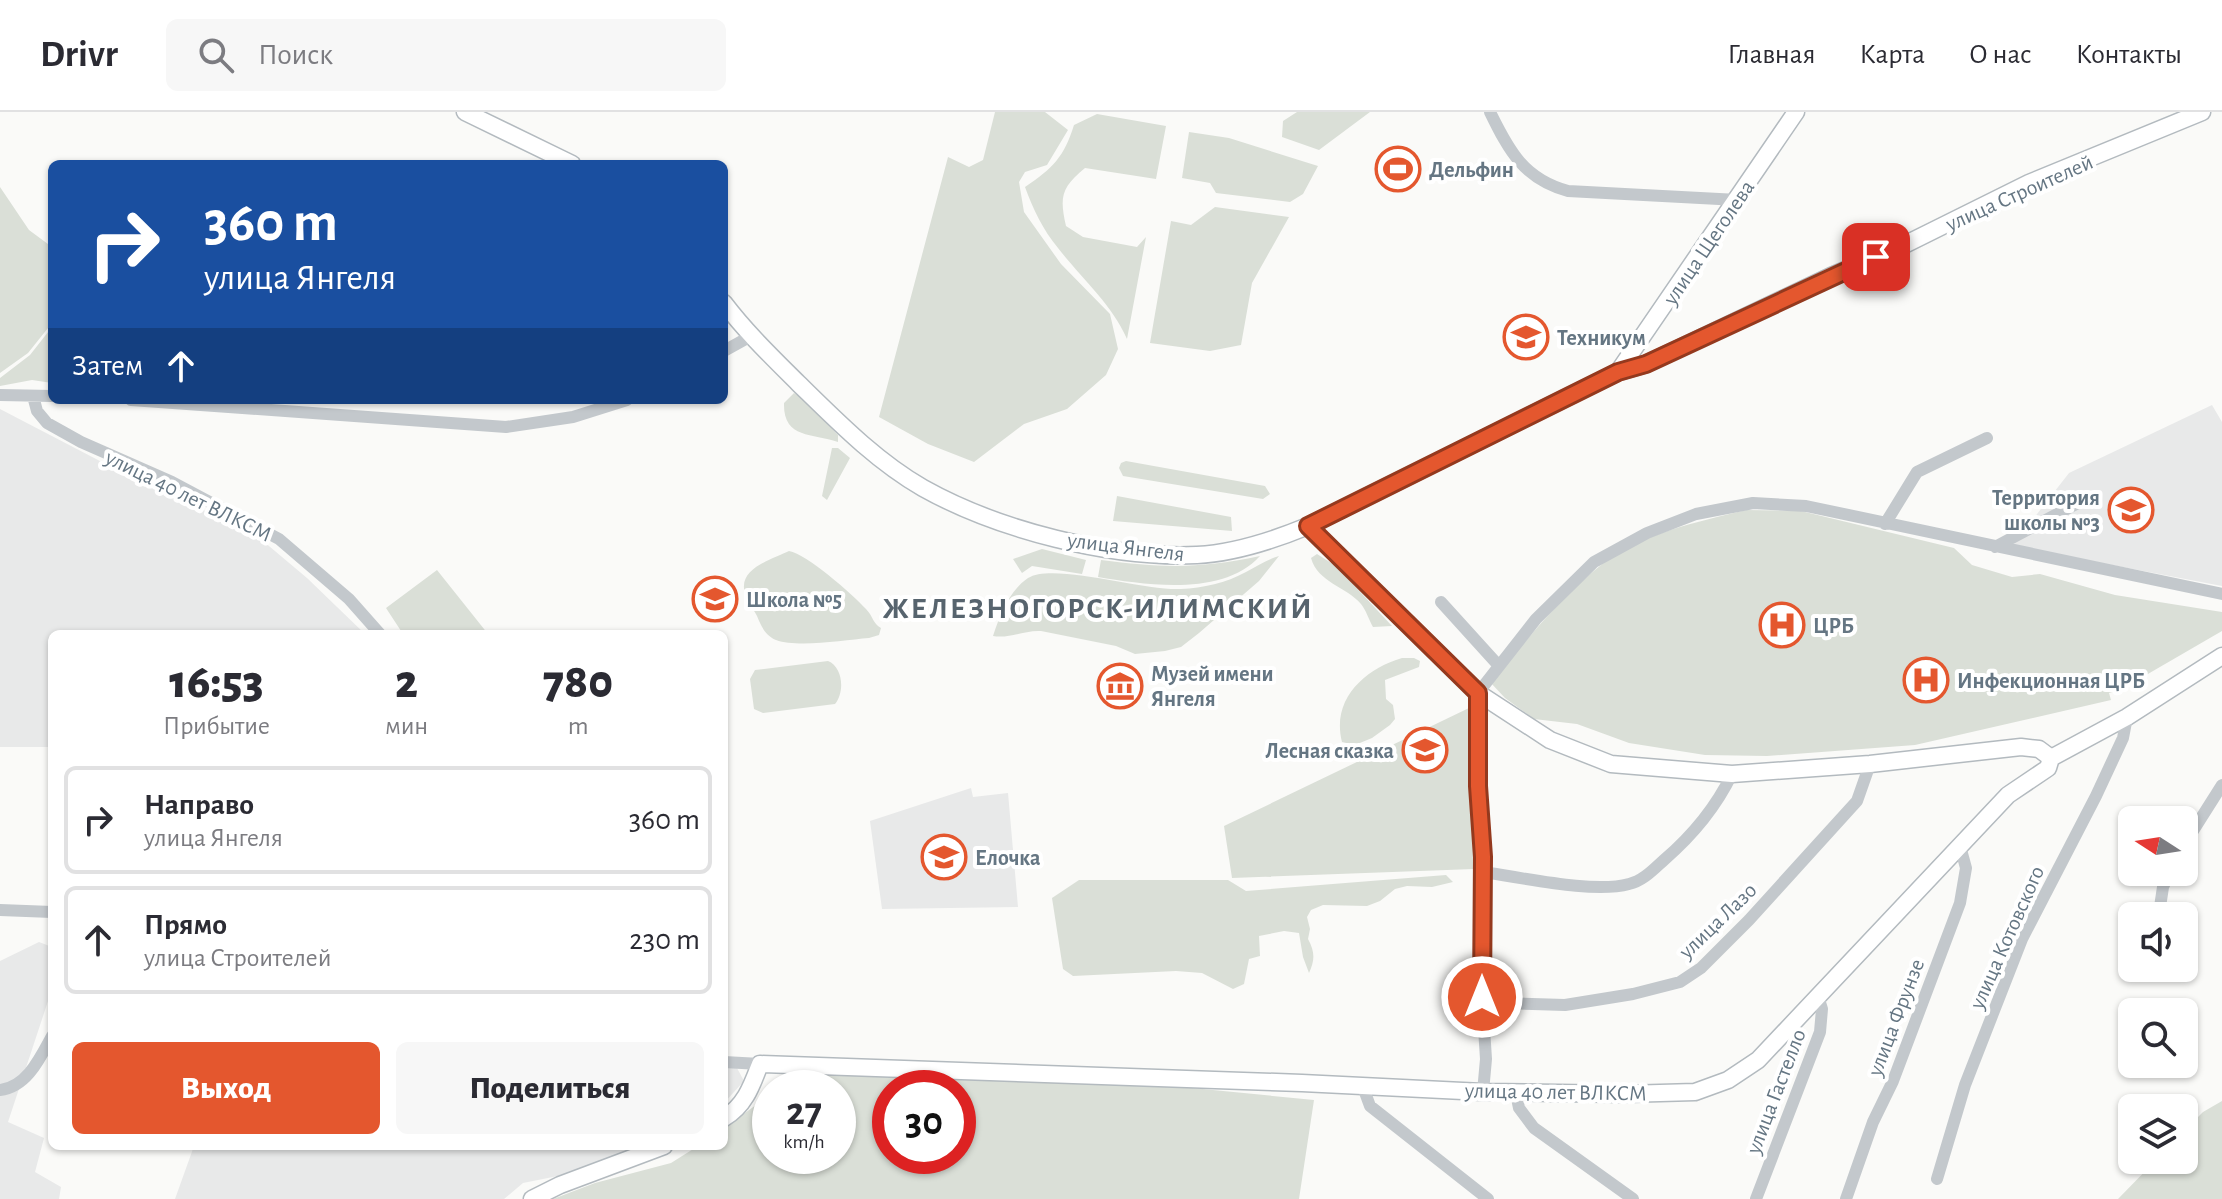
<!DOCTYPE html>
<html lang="ru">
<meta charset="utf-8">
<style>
:root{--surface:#fff;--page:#f7f7f7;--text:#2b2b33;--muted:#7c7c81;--line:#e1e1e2;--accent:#e4572e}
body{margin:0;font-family:"Alegreya Sans",sans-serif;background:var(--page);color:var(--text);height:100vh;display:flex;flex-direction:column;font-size:30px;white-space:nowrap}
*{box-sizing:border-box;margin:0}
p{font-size:26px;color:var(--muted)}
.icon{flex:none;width:44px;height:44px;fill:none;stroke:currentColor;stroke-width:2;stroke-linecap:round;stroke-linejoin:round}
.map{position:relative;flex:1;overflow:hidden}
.side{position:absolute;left:48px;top:518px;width:680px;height:520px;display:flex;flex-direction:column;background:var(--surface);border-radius:12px;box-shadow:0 2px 6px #0004}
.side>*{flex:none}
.top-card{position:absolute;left:48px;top:48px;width:680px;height:244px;border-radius:12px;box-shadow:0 2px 6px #0004;background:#1a4fa0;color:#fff;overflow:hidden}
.needle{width:52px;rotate:282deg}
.controls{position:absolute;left:2118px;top:694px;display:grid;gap:16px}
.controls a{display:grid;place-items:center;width:80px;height:80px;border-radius:12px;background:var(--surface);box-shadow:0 2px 6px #0004;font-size:40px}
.speed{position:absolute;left:752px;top:958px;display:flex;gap:16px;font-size:40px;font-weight:700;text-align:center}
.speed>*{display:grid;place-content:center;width:104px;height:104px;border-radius:50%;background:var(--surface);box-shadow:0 2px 6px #0004;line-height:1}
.speed small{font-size:20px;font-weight:400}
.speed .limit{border:12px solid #d22;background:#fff;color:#111}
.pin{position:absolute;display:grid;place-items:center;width:68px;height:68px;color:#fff;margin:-34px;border-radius:16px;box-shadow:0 4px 12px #0006}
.me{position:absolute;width:88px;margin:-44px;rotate:0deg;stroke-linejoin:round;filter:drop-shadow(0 0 6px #0008)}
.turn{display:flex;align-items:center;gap:28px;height:168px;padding:0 24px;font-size:36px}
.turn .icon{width:104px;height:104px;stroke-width:2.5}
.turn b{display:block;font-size:56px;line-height:68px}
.then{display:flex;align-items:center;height:76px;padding:0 24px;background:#0003;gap:16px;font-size:30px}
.eta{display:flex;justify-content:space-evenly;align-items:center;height:136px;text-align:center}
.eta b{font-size:48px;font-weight:800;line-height:56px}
.button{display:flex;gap:16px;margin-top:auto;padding:16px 24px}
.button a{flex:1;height:92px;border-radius:12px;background:var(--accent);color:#fff;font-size:32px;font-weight:800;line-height:92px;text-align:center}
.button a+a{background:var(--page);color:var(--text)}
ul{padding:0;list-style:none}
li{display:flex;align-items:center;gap:24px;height:108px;margin:0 16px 12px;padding:0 8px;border:4px solid var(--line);border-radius:12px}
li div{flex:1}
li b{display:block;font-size:30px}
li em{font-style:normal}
header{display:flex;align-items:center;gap:48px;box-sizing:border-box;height:112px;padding:0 40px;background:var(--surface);border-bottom:2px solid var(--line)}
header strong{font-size:38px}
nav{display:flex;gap:44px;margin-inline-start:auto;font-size:28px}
.search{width:560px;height:72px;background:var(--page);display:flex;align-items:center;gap:20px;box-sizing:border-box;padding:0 28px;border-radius:12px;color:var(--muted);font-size:30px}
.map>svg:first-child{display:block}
.built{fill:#e8e9e9}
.green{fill:#dadfd7;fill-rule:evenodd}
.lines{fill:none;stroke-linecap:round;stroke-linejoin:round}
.secondary-casing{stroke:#b3babf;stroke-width:19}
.street{stroke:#c3c8cc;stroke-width:12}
.secondary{stroke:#fff;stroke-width:16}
.route-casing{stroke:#94391e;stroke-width:20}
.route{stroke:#e4572e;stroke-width:14}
.labels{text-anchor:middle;stroke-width:8;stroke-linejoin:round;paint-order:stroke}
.poi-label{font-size:22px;font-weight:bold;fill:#657683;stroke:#fff;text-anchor:start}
.street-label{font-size:22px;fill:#657683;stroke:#fff}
.district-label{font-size:30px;font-weight:bold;letter-spacing:2px;fill:#57646e;stroke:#fff}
</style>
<header>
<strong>Drivr</strong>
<div class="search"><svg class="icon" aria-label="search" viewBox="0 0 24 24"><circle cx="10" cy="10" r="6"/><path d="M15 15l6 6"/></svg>Поиск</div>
<nav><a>Главная</a><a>Карта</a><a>О нас</a><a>Контакты</a></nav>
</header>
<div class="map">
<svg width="2222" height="1087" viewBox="0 0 2222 1087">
<rect width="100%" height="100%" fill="#fafaf8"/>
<!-- built -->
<path class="built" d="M2212 293 2222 310V474L2012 434 2069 361Z
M0 297 121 360 186 389 263 429 307 466 365 522H52V635H0Z
M971 676 973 685 1008 681 1018 795 882 797 870 709Z
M39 830 52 835V877L8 1010 44 1026 35 1060 61 1075 59 1087H0V849Z
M724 956H737L744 969 724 991Z
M194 1034H644L563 1063 523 1071 504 1087H175Z"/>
<!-- green -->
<path class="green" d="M995 0H1045L1068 18 1047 53 1025 60 1019 70 1024 100 1061 152 1110 202 1118 237 1106 263 1067 297 1024 312 974 350 928 332 879 305 948 45 969 55 983 48Z
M1297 0H1370L1319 38 1282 25 1283 9Z
M1097 2 1166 14 1156 67 1085 56C1062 75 1059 84 1066 114L1083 125 1137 135 1146 125 1127 227C1111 191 1082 167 1058 136 1043 118 1033 97 1025 75 1053 56 1064 45 1074 13Z
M1189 20 1229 26 1318 54 1303 82 1290 90 1216 81 1210 71 1182 66Z
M0 75 29 118 52 135V211L28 241 0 261Z
M1215 95 1289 105 1252 171 1241 233 1210 239 1150 231 1171 109 1191 113Z
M52 215V271L32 268 0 274V266L30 243Z
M794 281 804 287 838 323V330C812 321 783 327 784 291Z
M832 336H838L850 346 827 388 822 384Z
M1126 349 1265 374 1270 382 1263 387 1123 364 1119 356 1121 351Z
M1117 384 1231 405 1232 419 1113 409Z
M1746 398 1801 399 1954 436 1972 453 2012 465 2040 462 2115 483 2222 500V519L2122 577 2109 581 2111 588 1915 633 1767 644 1705 643 1629 631 1577 612 1534 607 1505 586 1490 570C1526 530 1559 486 1601 453 1642 421 1697 410 1746 398Z
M1042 437 1086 448 1082 462 1032 454 1022 461 1013 447Z
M789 439C807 442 852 482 866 497 873 504 873 512 881 516L879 523 869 526C845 528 798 536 776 528 765 523 761 514 757 504 752 495 745 486 744 476 742 455 775 446 789 439Z
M1317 442 1336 454 1392 514 1373 515C1369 508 1366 498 1361 492 1346 474 1318 471 1311 446Z
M1260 444C1223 485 1146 473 1098 465L1101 448C1162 456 1199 457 1260 444Z
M1279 444 1259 469 1199 521 1181 535 1165 539 1135 542 1116 534 1041 519C1024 518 1009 527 993 524 1000 503 1009 479 1028 466 1053 450 1144 479 1181 477 1203 476 1226 471 1246 460 1258 454 1266 448 1279 444Z
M437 458 488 522H403L386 496Z
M1402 546H1414L1420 549 1419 555 1385 568 1386 587 1393 593 1395 607 1390 613 1372 626 1355 633 1342 630C1331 587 1365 557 1402 546Z
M828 549C843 555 845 580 835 592L763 601 754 597 750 567 755 558Z
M1469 596 1474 757 1232 766 1224 714Z
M1446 763 1453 770 1432 775 1407 774 1395 777 1380 789 1367 794 1323 793 1311 798 1307 805 1310 817 1308 827C1315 840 1315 848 1309 861L1303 845 1299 821 1284 819 1259 824 1260 844 1249 847 1244 872 1233 877 1202 861 1176 859 1073 864 1063 857 1052 786 1079 768H1228L1246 779Z
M825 963 1141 971 1314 988 1299 1087H553L595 1071 671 1051 698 1034H724V1016L770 983V1044H838V976H778L792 965ZM890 976H958V1044H890Z
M2222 989V1087H2118L2156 1048H2184V1019L2203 1000Z"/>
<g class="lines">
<!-- secondary casing -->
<g class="secondary-casing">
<path id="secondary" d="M465 0 572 52
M724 191C746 220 772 245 798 271 837 309 876 349 923 376 998 418 1111 447 1197 443 1235 441 1274 428 1308 414L1618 260 1646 252 1831 164 1898 136 2029 71 2202 0
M1618 260 1796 0
M1308 414 1478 581 1550 628 1611 652 1732 662 1870 652 2021 635 2039 637 2051 646
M724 1006C745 994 752 973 760 952L1302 971 1483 980 1625 982 1695 980 1728 968 1758 948 2008 683 2048 656 2051 646 2127 605 2222 544
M532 1087 560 1073 664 1034"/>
</g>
<!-- street -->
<path class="street" d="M1490 0C1509 39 1524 67 1568 79L1738 88
M724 239 751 224
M0 283 52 284
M33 284 37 299 47 311 81 330 172 370 279 427 349 487 380 522
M131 288 506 315 573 305 627 288
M1885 412 1917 360 1987 326
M1995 435 2078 391
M1441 490 1499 554
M2184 733 2222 673
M1482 760C1521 765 1593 782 1629 772 1643 769 1654 757 1664 748 1693 723 1715 697 1732 662
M0 798 52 800
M2165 804 2160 795 2163 775 2170 760
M1482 885 1504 891 1565 893 1633 882 1680 870 1701 856 1749 808 1857 689 1870 652
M724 950 760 952
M1363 975 1370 994 1488 1087
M0 978C27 975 40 946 52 924
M1483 980 1486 947 1482 885 1483 745 1478 674V581L1536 507 1594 450 1647 421 1696 402 1753 391 1806 394 2222 482
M1516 981 1519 996 1534 1016 1633 1087
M1937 1067 1965 973 2022 827 2096 684 2123 626 2127 605
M1756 1087 1820 920 1822 897 1818 884
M1846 1087 1873 1010 1893 969 1960 791 1966 756 1960 734"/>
<!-- secondary -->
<use href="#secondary" class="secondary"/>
</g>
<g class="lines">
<!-- route casing -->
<g class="route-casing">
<path id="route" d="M1482 885 1483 745 1478 674V581L1308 414 1618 260 1646 252 1876 145"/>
</g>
<!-- route -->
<use href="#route" class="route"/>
</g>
<!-- icons -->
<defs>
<g id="stadium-ring" transform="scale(2.3)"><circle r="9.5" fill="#fff" stroke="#e4572e" stroke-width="1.5"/><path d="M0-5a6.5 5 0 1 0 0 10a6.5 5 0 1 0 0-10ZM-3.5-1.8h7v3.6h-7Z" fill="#e4572e"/></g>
<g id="university-ring" transform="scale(2.3)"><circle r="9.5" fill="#fff" stroke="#e4572e" stroke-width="1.5"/><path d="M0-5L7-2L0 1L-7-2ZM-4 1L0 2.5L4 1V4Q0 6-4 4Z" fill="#e4572e"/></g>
<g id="school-ring" transform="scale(2.3)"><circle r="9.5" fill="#fff" stroke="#e4572e" stroke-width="1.5"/><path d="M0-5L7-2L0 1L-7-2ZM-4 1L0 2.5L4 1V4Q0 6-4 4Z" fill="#e4572e"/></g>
<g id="hospital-ring" transform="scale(2.3)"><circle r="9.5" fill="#fff" stroke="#e4572e" stroke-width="1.5"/><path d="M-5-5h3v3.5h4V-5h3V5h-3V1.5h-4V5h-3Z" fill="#e4572e"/></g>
<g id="museum-ring" transform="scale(2.3)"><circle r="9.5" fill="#fff" stroke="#e4572e" stroke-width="1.5"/><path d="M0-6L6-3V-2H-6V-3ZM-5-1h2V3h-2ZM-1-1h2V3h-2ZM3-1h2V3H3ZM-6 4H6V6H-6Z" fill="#e4572e"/></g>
</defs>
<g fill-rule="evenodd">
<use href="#stadium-ring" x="1398" y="57"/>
<use href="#university-ring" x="1526" y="225"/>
<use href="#school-ring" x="2131" y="398"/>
<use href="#school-ring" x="715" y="487"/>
<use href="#hospital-ring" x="1782" y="513"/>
<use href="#hospital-ring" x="1926" y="568"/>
<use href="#museum-ring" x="1120" y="574"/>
<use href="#school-ring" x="1425" y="638"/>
<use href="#school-ring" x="944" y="745"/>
</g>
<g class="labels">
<!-- poi labels -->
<g class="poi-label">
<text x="1429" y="65">Дельфин</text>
<text x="1557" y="233">Техникум</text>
<text x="2100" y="393" text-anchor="end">Территория<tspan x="2100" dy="25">школы №3</tspan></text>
<text x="746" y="495">Школа №5</text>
<text x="1813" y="521">ЦРБ</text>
<text x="1151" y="569">Музей имени<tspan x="1151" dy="25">Янгеля</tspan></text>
<text x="1957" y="576">Инфекционная ЦРБ</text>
<text x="1394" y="646" text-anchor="end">Лесная сказка</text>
<text x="975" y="753">Елочка</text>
</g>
<!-- street labels -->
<g class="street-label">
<text transform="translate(2019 80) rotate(-24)" y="8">улица Строителей</text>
<text transform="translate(1708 130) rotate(-56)" y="8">улица Щеголева</text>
<text transform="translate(189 383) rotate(26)" y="8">улица 40 лет ВЛКСМ</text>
<text transform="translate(1126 434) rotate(7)" y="8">улица Янгеля</text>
<text transform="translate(1717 808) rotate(-44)" y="8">улица Лазо</text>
<text transform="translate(2006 825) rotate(-66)" y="8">улица Котовского</text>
<text transform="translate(1895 905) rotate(-69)" y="8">улица Фрунзе</text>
<text transform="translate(1556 979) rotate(1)" y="8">улица 40 лет ВЛКСМ</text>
<text transform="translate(1775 979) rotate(-69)" y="8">улица Гастелло</text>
</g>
<!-- district labels -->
<g class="district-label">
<text x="1098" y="506">ЖЕЛЕЗНОГОРСК-ИЛИМСКИЙ</text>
</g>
</g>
</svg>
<div class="controls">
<a><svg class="needle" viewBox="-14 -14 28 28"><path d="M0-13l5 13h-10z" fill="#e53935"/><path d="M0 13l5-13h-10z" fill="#7c7c81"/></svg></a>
<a><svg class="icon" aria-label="sound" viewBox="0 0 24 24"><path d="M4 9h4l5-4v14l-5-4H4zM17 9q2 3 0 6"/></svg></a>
<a><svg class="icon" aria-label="search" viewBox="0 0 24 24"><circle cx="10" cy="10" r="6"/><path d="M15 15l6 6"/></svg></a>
<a><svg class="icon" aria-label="layers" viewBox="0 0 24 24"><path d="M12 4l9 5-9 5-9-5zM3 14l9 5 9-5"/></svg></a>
</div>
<div class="speed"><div>27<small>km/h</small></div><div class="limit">30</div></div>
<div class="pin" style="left:1876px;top:145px;background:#d93025"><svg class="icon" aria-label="arrive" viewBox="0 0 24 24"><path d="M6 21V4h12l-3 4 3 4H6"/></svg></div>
<svg class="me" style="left:1482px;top:885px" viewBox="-20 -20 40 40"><circle r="17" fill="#e4572e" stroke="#fff" stroke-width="3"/><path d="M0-11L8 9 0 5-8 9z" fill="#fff"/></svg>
<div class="top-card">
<div class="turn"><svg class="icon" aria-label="right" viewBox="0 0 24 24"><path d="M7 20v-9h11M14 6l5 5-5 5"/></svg><div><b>360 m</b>улица Янгеля</div></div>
<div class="then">Затем<svg class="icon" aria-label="ahead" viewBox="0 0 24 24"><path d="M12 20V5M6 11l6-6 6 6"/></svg></div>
</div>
<section class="side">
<div class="eta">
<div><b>16:53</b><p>Прибытие</p></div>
<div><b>2</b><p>мин</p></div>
<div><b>780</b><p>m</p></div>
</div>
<ul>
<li><svg class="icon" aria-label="right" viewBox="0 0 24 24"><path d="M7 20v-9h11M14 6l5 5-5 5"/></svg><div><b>Направо</b><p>улица Янгеля</p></div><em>360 m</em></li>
<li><svg class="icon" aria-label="ahead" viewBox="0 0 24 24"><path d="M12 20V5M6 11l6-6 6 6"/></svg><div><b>Прямо</b><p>улица Строителей</p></div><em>230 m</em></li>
</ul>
<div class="button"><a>Выход</a><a>Поделиться</a></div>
</section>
</div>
